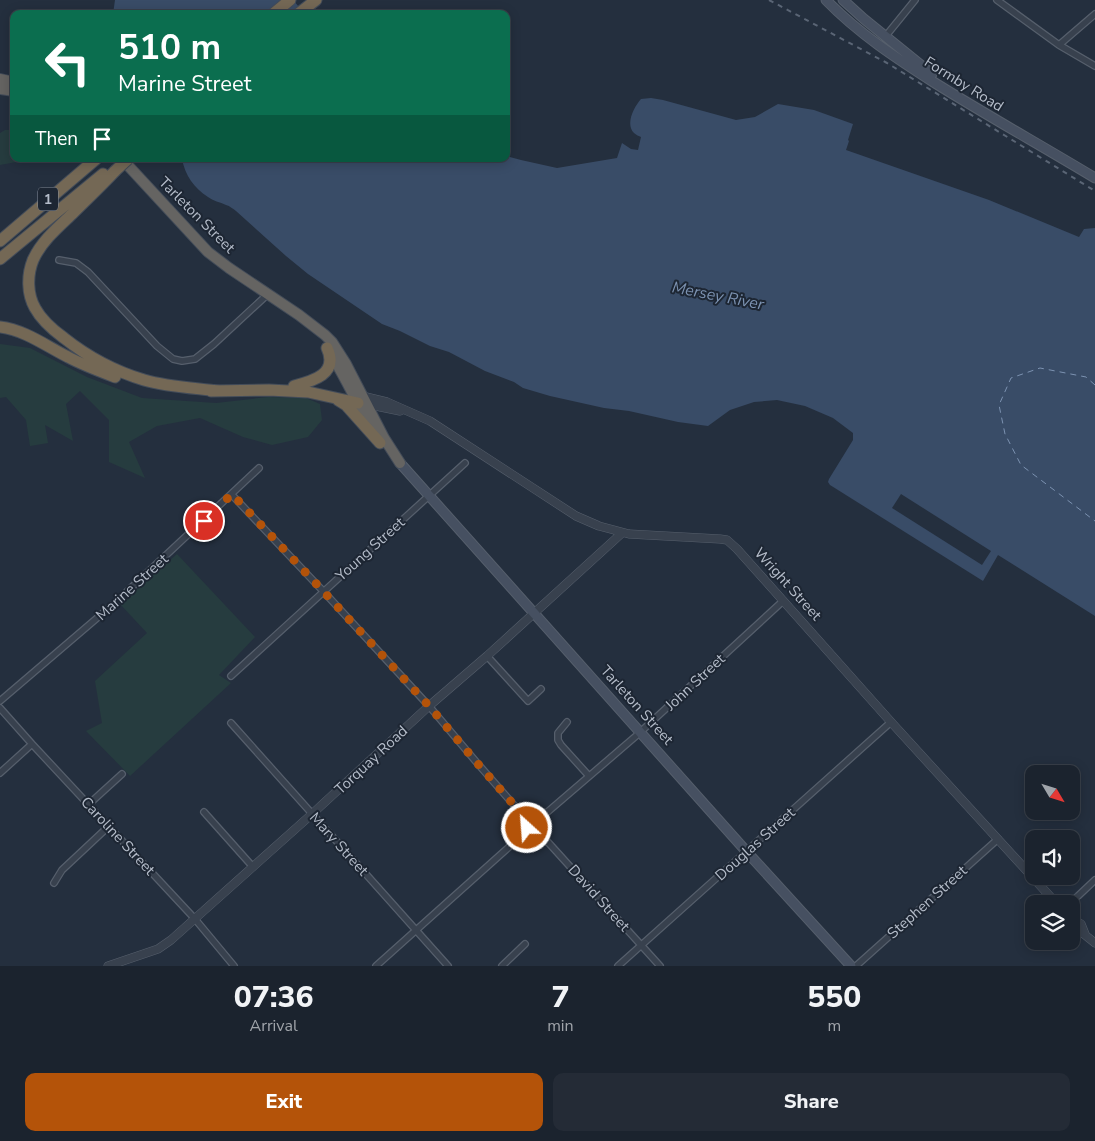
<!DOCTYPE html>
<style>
:root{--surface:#1b232e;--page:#242b36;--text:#f1f3f6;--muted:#a0a4aa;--line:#39404a;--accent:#b45309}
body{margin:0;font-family:"Nunito Sans",sans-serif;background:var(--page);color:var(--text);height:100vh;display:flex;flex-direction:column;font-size:19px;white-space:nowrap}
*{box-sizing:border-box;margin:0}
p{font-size:16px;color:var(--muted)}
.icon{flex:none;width:28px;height:28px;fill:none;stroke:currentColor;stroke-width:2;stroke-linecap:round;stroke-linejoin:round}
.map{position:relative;height:966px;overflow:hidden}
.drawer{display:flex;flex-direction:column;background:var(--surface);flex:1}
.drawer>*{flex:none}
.top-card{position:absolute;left:10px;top:10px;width:500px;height:152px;border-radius:10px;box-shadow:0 2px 12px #0003,0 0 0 1px var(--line);background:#0b6e4f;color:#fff;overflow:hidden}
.needle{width:32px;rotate:128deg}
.tools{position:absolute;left:1025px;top:765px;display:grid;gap:10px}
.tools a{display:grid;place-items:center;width:55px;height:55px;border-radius:10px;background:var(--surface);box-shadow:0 2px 12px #0003,0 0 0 1px var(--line);font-size:25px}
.pin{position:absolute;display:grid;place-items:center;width:42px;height:42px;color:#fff;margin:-21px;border:2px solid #fff;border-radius:50%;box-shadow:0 1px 5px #0007}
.me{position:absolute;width:55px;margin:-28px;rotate:334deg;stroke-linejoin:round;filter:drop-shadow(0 0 4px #0008)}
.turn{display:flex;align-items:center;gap:18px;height:105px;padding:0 25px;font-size:22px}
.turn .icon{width:65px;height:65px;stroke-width:2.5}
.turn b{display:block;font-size:35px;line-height:42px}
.then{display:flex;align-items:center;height:48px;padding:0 25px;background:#0003;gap:10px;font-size:19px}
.eta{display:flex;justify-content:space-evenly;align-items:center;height:85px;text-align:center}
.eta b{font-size:30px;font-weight:800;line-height:35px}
.action{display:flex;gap:10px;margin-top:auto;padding:10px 25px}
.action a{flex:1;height:58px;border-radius:10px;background:var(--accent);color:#fff;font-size:20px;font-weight:800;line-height:58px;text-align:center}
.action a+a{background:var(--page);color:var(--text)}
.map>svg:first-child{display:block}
.green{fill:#263c3f}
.water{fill:#394c67}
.pier{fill:#242f3e}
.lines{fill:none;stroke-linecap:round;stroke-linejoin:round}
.ferry{stroke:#7c92b1;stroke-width:1;stroke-dasharray:6 5;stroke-linecap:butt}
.minor-casing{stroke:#565f6c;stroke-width:8}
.tertiary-casing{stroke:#565f6c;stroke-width:9}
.secondary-casing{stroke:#565f6c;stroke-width:11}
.trunk-casing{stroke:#434c59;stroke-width:12}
.motorway-casing{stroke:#434c59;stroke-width:13}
.minor{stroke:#38414e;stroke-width:5.5}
.tertiary{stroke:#38414e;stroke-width:8}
.secondary{stroke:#465061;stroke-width:9}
.trunk{stroke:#656462;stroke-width:10}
.motorway{stroke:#746855;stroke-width:11}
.rail{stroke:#5a6575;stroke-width:2;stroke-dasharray:5 5;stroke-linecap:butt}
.motorway-bridge-casing{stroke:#434c59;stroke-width:13;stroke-linecap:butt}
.motorway-bridge{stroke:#746855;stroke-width:11}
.route{stroke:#b45309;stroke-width:9;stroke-dasharray:0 16.2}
.labels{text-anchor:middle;stroke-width:4;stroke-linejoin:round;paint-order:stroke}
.shield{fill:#1d2633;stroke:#878f9c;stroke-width:1}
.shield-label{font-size:14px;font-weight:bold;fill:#b4bcc9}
.street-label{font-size:15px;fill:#b4bcc9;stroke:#1d2633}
.water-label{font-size:16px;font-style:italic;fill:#7c92b1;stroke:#1d2633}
</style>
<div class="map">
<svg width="1095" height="966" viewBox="0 0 1095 966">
<rect width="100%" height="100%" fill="#242f3e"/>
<!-- green -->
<path class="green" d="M5 130H14V159H33L0 165V133Z
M0 344 30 348 87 377 142 398 216 403 268 397 306 398 320 404 322 420 308 437 272 445 243 437 200 418 157 426 129 442 145 478 109 462V420L80 391 66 404 73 441 45 425 48 443 30 446 26 420 6 397 0 398Z
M177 554 255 637 219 675 231 683 130 776 86 731 102 723 95 681 147 633 120 604Z"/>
<!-- water -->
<path class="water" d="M115 0H293L305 14H113Z
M651 98 663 100 736 120 755 117 778 104 814 110 853 124 848 140 849 141 846 150 989 200 1079 237 1084 229 1095 228V616L998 555 983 581 830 485 828 482 829 479 853 440V433L833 418 805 406 777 400 754 402 730 410 708 426 678 422 629 411 604 408 550 396 523 388 514 382 485 371 449 352 430 346 400 331 382 324 308 274 286 256 236 211C233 209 230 206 226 205 220 202 213 201 208 197 194 188 185 175 182 159H506V156L521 160 557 168 617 158 622 143 631 149 638 150 641 137C639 136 636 135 634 133 625 124 634 107 641 99Z"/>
<!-- pier -->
<path class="pier" d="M901 494 991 551 982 565 892 508Z"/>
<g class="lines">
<!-- ferry -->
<path class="ferry" d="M1095 385 1086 377 1040 368 1011 378 999 405 1005 434 1021 465 1095 521"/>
<!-- minor casing -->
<g class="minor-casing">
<path id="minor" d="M997 0 1059 45 1095 66
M885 37 915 0
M1059 45 1095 14
M59 260 76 263 88 272 157 346 173 359 182 361 195 359 214 344 268 294
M232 495 323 591 429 706 478 764 528 821
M487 656 528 701 541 689
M231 676 465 463
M0 701 117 601 259 468
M0 708 32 744 195 919 234 966
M567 722 558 733V740L561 745 589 776
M231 723 448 966
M0 773 32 744
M89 804 122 774
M204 812 253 867
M527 825a6 6 0 1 1 12 0a6 6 0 1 1-12 0Z
M537 821 636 736 783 601
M537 830 660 966
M54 883 62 870 109 826
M1068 904 1078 896 1095 880
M376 966 528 830
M502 966 525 944
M618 966 891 722
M856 966 998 839"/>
</g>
<!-- tertiary casing -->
<g class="tertiary-casing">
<path id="tertiary" d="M362 396 387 402 430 421 576 516 599 526 629 534 720 539 727 540 737 549 891 722 1057 904
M366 404 400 411
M1071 918 1081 924 1085 934
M1071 922 1075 927 1095 943
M108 966 158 949 171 940 312 814 429 706 487 656 622 533"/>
</g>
<!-- secondary casing -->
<g class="secondary-casing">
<path id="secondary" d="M826 0C858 33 896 58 935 83 988 116 1042 146 1095 178
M843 0 864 19 932 74
M400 463 746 851 851 966"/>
</g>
<!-- trunk casing -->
<g class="trunk-casing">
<path id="trunk" d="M0 79 14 82
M0 89 14 91
M122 159 208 252 229 268 299 315 325 335 332 342 346 364 384 438 400 463
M329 351C345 376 357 404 373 430"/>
</g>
<!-- motorway casing -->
<g class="motorway-casing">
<path id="motorway" d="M273 14 290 0
M298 14 316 0
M115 171C101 186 86 200 72 214 57 228 41 242 33 260 27 275 27 294 35 308 42 321 53 330 64 338 88 357 114 371 144 380 168 387 195 388 219 391
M0 241 96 159
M0 259 103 174
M0 327C25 330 46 346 68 357 83 365 99 371 115 377
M294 386C313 381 339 374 327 348
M211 391 269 390 308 392 358 403
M338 400 346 405 380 443"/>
</g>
<!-- minor -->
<use href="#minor" class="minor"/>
<!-- tertiary -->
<use href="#tertiary" class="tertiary"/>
<!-- secondary -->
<use href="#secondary" class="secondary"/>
<!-- trunk -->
<use href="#trunk" class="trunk"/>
<!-- motorway -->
<use href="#motorway" class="motorway"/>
<!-- rail -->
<path class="rail" d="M769 0 887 63 1095 191"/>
<!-- motorway-bridge casing -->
<g class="motorway-bridge-casing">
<path id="motorway-bridge" d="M115 171 128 159"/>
</g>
<!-- motorway-bridge -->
<use href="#motorway-bridge" class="motorway-bridge"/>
</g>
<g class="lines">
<!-- route -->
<path class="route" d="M204 521 232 494 323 591 429 706 478 764 528 821 526 824 527 828"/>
</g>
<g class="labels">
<!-- shield labels -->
<rect class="shield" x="38" y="187.5" width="20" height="23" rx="4"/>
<g class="shield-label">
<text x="48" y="204">1</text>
</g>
<!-- street labels -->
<g class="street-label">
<text transform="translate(964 84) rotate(32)" y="5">Formby Road</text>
<text transform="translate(197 215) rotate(45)" y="5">Tarleton Street</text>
<text transform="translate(370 549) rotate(-42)" y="5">Young Street</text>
<text transform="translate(788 584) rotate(48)" y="5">Wright Street</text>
<text transform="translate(132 587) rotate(-42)" y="5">Marine Street</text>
<text transform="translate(695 682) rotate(-43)" y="5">John Street</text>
<text transform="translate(637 705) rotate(48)" y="5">Tarleton Street</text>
<text transform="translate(371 760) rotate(-43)" y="5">Torquay Road</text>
<text transform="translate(118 836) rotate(47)" y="5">Caroline Street</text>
<text transform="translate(339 844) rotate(48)" y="5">Mary Street</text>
<text transform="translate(755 844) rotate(-42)" y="5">Douglas Street</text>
<text transform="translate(599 898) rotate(48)" y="5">David Street</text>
<text transform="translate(927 902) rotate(-42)" y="5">Stephen Street</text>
</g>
<!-- water labels -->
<g class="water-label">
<text transform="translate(718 295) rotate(11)" y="6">Mersey River</text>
</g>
</g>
</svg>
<div class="tools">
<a><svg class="needle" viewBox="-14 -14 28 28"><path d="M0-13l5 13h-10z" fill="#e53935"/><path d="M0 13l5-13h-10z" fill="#a0a4aa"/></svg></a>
<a><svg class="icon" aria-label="sound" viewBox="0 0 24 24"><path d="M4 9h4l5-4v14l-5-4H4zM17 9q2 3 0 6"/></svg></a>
<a><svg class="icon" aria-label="layers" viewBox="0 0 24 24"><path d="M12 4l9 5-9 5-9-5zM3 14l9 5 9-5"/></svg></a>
</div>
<div class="pin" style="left:204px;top:521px;background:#d93025"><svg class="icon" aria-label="arrive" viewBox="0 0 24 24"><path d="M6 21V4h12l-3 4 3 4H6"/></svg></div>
<svg class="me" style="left:527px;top:828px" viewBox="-20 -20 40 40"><circle r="17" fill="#b45309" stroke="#fff" stroke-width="3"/><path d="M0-11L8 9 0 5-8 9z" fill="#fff"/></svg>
<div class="top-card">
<div class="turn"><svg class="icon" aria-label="left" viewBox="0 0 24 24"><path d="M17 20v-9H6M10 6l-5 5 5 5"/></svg><div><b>510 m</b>Marine Street</div></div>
<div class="then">Then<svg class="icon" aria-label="arrive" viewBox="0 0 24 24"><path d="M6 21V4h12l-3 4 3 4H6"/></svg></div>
</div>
</div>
<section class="drawer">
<div class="eta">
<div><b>07:36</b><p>Arrival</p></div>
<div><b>7</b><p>min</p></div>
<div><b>550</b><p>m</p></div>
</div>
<div class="action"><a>Exit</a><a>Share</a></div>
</section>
